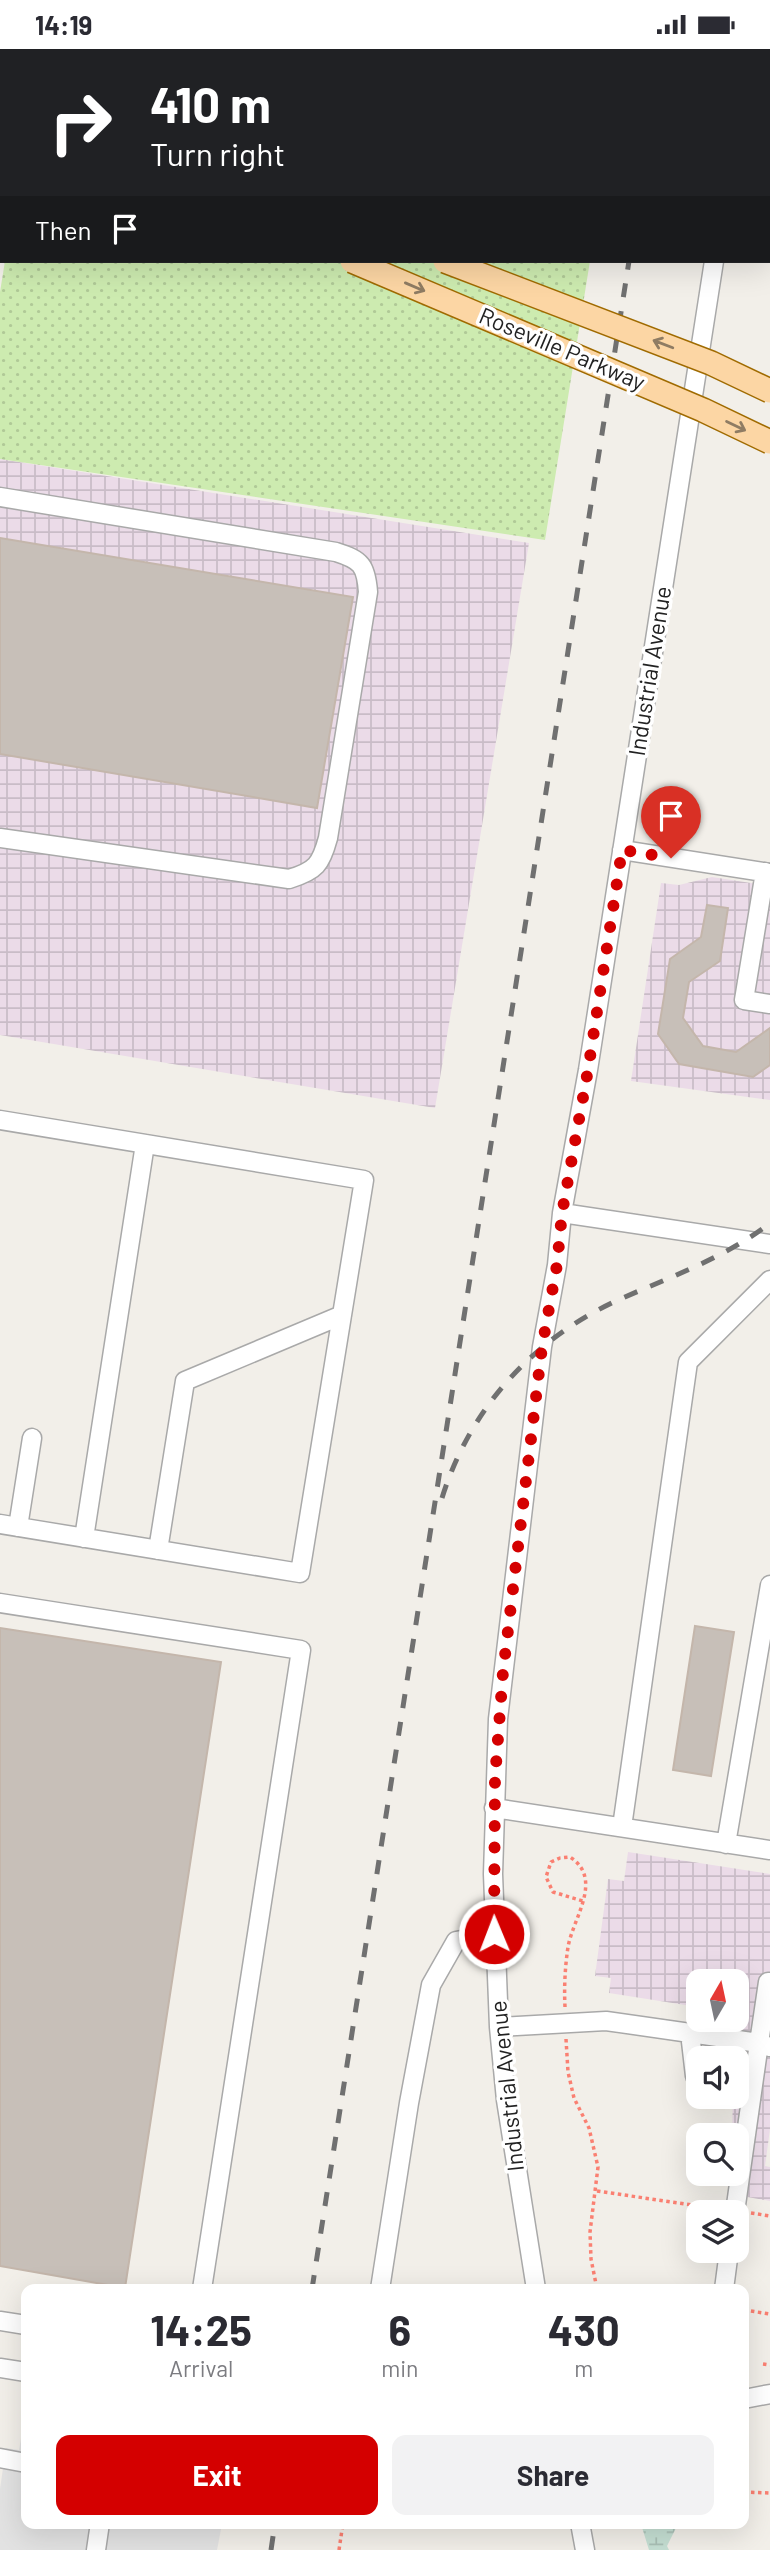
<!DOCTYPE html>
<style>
:root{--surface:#fff;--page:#f2f2f3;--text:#2b2b33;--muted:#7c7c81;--accent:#d40000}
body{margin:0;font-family:Barlow,sans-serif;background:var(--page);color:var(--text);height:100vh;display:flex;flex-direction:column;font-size:26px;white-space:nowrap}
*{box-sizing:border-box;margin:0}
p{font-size:23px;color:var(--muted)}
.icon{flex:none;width:38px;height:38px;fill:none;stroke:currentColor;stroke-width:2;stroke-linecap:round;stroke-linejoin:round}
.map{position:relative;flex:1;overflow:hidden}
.details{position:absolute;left:21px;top:2235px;width:728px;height:245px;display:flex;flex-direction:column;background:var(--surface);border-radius:14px;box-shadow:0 7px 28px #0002}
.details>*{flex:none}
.hud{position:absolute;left:0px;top:0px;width:770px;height:214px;box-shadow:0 7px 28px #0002;background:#202124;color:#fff;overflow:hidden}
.needle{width:46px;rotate:9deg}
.buttons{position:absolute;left:686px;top:1920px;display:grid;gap:14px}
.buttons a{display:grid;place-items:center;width:63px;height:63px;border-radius:14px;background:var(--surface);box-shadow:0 7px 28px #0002;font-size:35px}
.pin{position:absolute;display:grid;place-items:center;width:60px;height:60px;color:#fff;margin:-72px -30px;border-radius:50% 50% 50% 0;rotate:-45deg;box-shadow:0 0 7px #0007}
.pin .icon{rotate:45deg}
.me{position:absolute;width:77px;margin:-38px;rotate:359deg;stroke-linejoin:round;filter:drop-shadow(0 0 5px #0008)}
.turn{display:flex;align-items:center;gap:24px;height:147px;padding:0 35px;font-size:32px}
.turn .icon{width:91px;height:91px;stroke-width:2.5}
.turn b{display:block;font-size:49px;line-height:60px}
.then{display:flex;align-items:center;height:66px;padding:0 35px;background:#0003;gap:14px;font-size:26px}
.eta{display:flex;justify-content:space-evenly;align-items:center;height:119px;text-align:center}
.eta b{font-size:42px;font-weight:700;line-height:49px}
.button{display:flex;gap:14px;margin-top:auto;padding:14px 35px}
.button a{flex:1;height:80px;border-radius:14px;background:var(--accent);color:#fff;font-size:28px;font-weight:700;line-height:80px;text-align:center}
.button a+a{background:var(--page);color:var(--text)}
.status{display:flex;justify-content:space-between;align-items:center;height:49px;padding:0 35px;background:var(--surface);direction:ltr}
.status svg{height:19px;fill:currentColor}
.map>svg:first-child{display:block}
.industrial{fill:url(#industrial-grid)}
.grass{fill:url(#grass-dots)}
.wetland{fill:url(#wetland-marsh)}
.parking{fill:#e2e2e2}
.building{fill:#c7bfb8;stroke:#c4b6ab;stroke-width:2}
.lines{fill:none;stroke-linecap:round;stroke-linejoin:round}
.minor-casing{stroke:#a9a9a9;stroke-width:21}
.major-casing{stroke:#a06b00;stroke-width:26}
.path{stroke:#fa8072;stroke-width:3.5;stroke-dasharray:3.5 3.5;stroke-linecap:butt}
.minor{stroke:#fff;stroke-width:18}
.major{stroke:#fcd6a4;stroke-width:23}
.rail{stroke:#707070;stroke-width:5;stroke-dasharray:14 14;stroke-linecap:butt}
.major-bridge-casing{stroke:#a06b00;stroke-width:26;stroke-linecap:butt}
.major-bridge{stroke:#fcd6a4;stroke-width:23}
.oneway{stroke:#8f7c63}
.route{stroke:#d40000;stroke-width:12;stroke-dasharray:0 21.6}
.labels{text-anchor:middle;stroke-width:7;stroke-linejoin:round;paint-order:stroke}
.street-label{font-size:23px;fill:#222;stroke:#fff}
</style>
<div class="status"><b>14:19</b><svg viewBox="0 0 49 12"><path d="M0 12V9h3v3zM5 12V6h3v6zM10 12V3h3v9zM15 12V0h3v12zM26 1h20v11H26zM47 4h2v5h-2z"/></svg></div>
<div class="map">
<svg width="770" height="2501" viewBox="0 0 770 2501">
<defs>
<pattern id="industrial-grid" width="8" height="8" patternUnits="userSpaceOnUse" patternTransform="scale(1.75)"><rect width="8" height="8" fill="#ebdbe8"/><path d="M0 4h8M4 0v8" fill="none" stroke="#c9bcc7"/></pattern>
<pattern id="grass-dots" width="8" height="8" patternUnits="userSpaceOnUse" patternTransform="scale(1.75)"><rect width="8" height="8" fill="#cdebb0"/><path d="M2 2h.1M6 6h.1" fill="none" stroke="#b0c997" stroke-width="1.8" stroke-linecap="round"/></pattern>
<pattern id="wetland-marsh" width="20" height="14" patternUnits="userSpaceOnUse" patternTransform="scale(1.75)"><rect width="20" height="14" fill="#c6e0d4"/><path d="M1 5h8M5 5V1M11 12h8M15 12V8" fill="none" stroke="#aac0b6"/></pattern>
</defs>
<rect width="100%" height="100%" fill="#f2efe9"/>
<!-- industrial -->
<path class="industrial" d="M0 410 529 494 435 1059 0 986Z
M712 828 770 837V1051L631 1032 661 834 679 836Z
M628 1803 770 1825V2080L765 2117 770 2118V2152L731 2145V2125L737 2124V2086H732L733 2048H737V2009H718L724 1971 737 1970V1932H698V1958L609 1944 611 1929 595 1927 608 1830 624 1832Z"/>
<!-- grass -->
<path class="grass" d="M0 0H623L2 2V46Z
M5 212H590L545 491 0 410V243Z"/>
<!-- wetland -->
<path class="wetland" d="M641 2475H678L667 2497 669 2501H649Z"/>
<!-- parking -->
<path class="parking" d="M23 2378H26V2474L222 2475 217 2501H0V2440L6 2399 19 2401Z"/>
<!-- building -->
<path class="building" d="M0 489 353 548 317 759 0 705Z
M707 856 728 859 720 912 689 933 683 969 703 997 736 1003 770 979V1016L753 1028 679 1015 658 985 670 910 701 888Z
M695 1577 734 1583 711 1727 673 1721Z
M0 1579 221 1613 125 2239 0 2217Z"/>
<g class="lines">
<!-- minor casing -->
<g class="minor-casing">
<path id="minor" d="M8 0V2
M747 2V0
M0 448 336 503C361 511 366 516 368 543L328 789C321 815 316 822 289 830L0 789
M622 801 770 824
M765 823 744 951 770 955
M0 1071 364 1131 300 1524 0 1475
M562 1164 770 1195
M18 1478 32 1389
M84 1489 145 1095
M158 1501 185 1332 342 1266
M0 1554 301 1601 202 2240
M494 1759 770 1801
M622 1778 688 1313 770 1231
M726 1795 770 1536
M499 1978 606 1972 690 1984 695 2027
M690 1984 759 1994 768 1933H770
M735 2163 759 1994 770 1998
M380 2240 409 2054 431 1936 456 1892 494 1885
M536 2240 506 2051 499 1978 493 1825 498 1670 542 1298 557 1216 562 1164 588 1021 714 212
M724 2240 729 2202
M0 2272 26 2276
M0 2319 26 2323
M744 2350 770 2345
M0 2409 26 2414
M580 2474 585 2501
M96 2501 100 2474"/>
</g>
<!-- major casing -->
<g class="major-casing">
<path id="major" d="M0 92 2 93
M0 118 2 119"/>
</g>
<!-- path -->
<path class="path" d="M565 1958C564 1938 565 1918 568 1898 573 1869 604 1830 570 1808L560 1809 551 1813 546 1828 553 1843 583 1852
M566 1990 568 2023 574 2049 589 2079 598 2118 590 2183 591 2210 597 2240
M597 2142 719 2160
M751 2164 770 2167
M744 2261 770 2265
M763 2315 770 2316
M744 2443 770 2444
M339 2501 343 2474"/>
<!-- minor -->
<use href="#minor" class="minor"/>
<!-- major -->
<use href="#major" class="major"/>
<!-- rail -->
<path class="rail" d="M662 2V0
M442 1449C470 1359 533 1290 618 1251 670 1228 725 1209 770 1174
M312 2240 629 212
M271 2501 275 2474"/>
<!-- major-bridge casing -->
<g class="major-bridge-casing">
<path id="major-bridge" d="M352 212 703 361 770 393
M445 212 711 314 770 342"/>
</g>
<!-- major-bridge -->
<use href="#major-bridge" class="major-bridge"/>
</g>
<!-- one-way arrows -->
<defs><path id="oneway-shaft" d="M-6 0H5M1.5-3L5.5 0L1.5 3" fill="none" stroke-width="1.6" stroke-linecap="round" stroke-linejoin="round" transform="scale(1.75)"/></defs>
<g class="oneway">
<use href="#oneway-shaft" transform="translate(415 238) rotate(23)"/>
<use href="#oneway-shaft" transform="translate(663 295) rotate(-159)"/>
<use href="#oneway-shaft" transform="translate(736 377) rotate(26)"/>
</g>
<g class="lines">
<!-- route -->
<path class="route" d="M494 1885 495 1729 503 1623 542 1298 557 1216 562 1164 588 1021 622 801 671 809"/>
</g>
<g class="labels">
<!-- street labels -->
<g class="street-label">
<text transform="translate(562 300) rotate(23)" y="8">Roseville Parkway</text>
<text transform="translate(650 622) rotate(-81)" y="8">Industrial Avenue</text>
<text transform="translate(507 2037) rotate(-96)" y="8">Industrial Avenue</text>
</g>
</g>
</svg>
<div class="buttons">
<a><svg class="needle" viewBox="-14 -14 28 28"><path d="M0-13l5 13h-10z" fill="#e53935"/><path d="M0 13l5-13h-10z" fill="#7c7c81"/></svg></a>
<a><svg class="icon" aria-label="sound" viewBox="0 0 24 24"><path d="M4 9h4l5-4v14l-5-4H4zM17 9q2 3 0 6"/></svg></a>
<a><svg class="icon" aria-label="search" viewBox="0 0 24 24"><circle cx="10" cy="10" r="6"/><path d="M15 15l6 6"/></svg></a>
<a><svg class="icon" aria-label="layers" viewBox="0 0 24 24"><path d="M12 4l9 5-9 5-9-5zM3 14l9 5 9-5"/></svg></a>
</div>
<div class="pin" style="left:671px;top:809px;background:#d93025"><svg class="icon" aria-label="arrive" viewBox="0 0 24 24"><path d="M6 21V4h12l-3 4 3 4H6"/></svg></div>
<svg class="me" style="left:494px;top:1885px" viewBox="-20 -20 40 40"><circle r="17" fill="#d40000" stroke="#fff" stroke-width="3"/><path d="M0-11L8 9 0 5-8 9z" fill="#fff"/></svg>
<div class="hud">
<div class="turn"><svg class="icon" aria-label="right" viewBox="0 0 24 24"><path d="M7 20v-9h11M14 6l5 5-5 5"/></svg><div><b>410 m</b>Turn right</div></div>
<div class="then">Then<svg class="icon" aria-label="arrive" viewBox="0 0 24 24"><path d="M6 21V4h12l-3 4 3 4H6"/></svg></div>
</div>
<section class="details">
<div class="eta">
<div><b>14:25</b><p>Arrival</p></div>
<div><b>6</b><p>min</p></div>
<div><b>430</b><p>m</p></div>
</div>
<div class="button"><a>Exit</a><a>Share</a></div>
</section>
</div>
